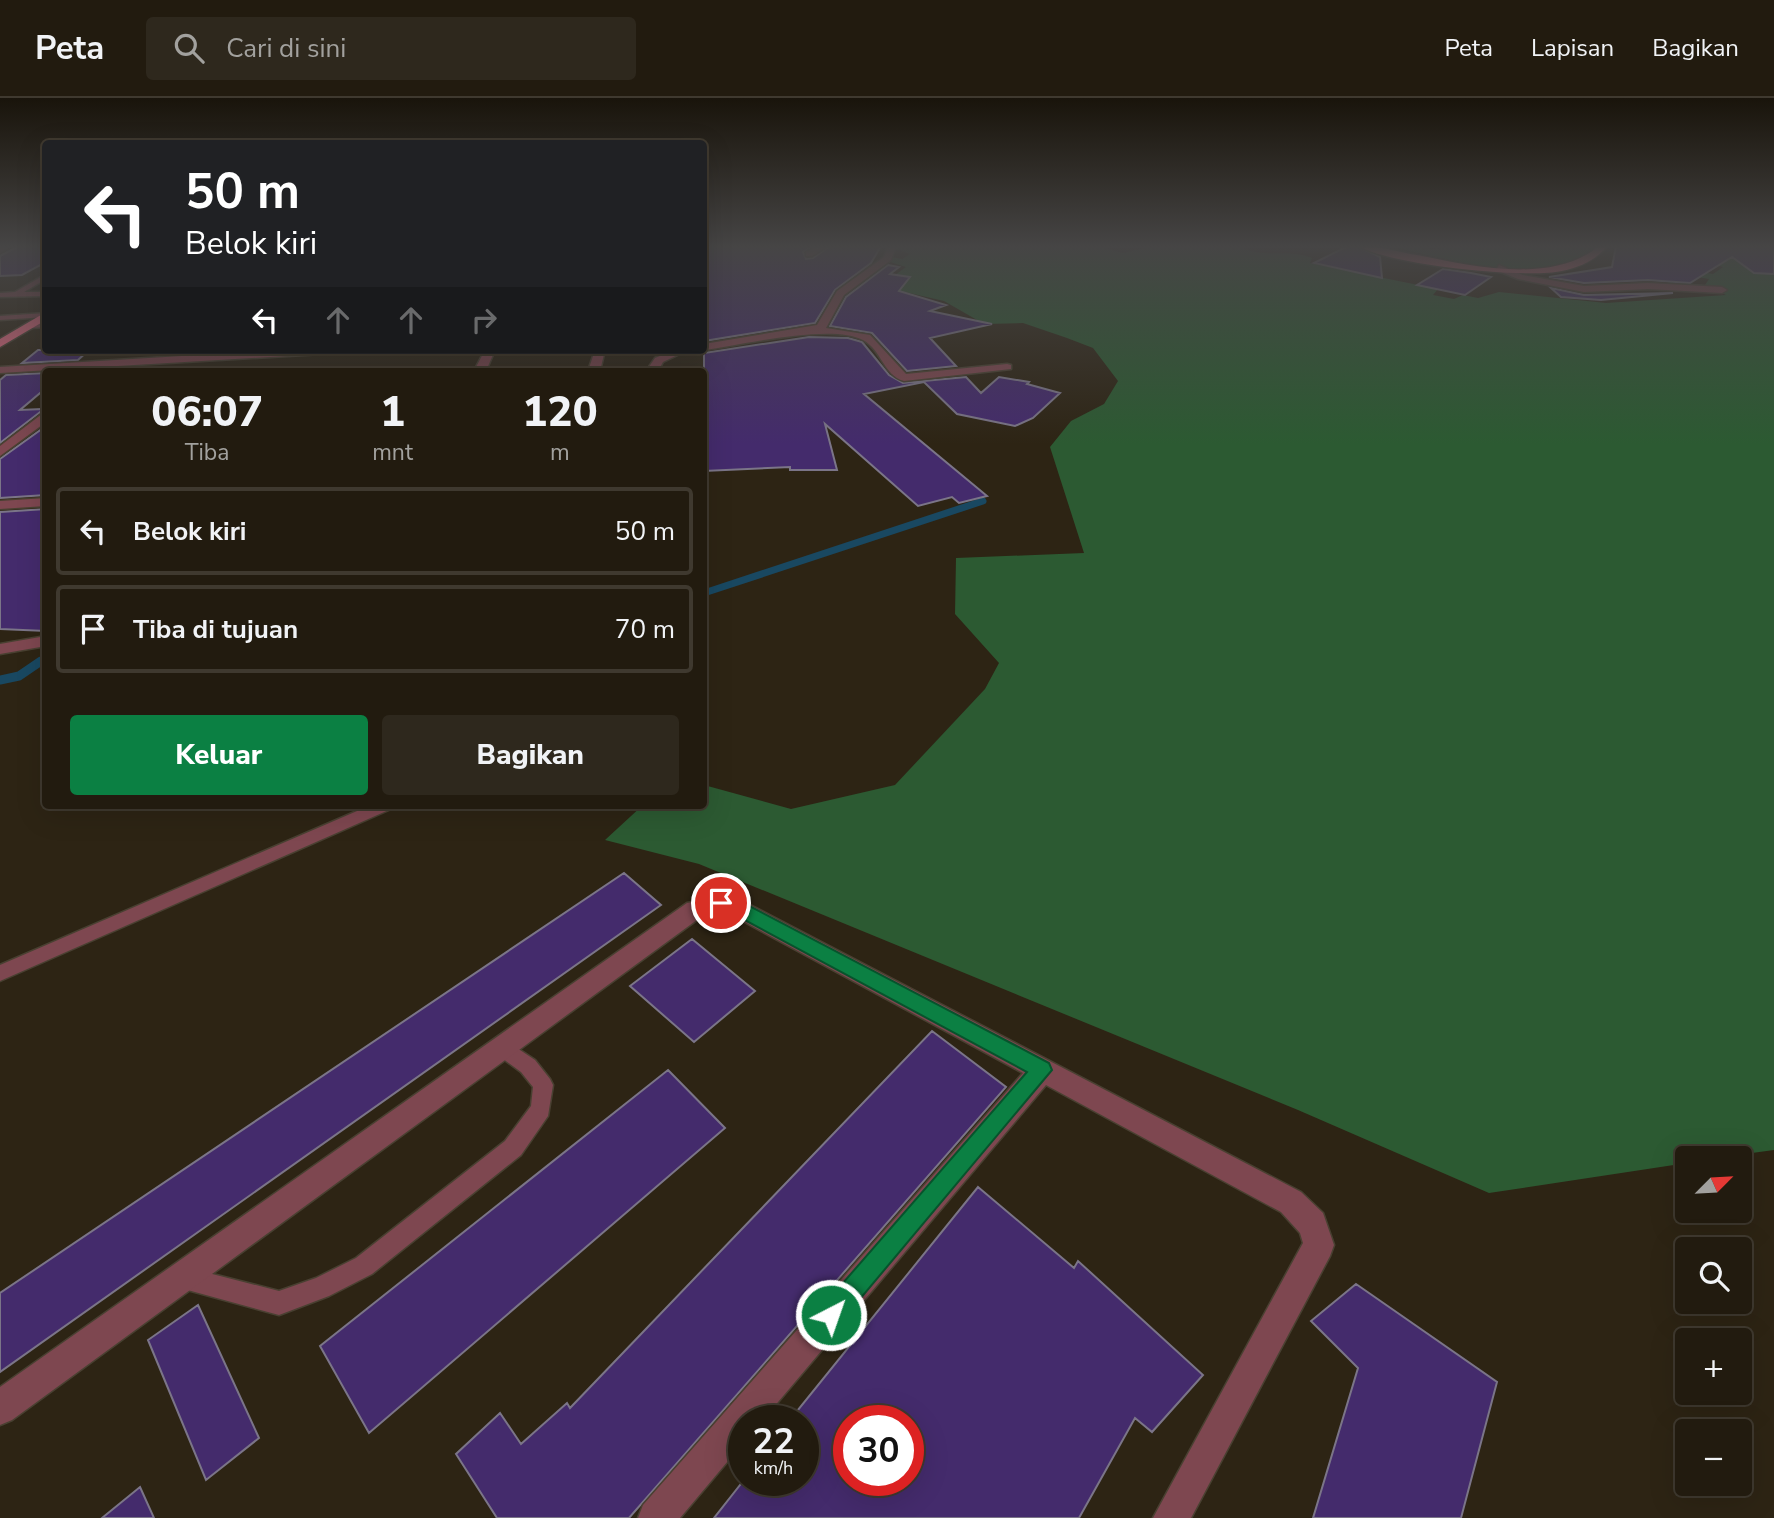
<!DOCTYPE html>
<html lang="id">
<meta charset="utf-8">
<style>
:root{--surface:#221b0f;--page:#2e281d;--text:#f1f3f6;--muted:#a2a19e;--line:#3f392f;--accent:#0b8043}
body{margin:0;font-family:"Nunito Sans",sans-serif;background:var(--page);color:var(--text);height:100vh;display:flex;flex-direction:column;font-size:26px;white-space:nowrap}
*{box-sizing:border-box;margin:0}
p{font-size:23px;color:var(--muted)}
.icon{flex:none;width:38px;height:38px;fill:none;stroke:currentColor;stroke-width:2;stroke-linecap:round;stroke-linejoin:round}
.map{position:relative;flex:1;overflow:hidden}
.details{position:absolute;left:42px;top:270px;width:665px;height:441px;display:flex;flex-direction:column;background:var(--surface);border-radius:7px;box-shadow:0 7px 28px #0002,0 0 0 2px var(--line)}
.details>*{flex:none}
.hud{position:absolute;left:42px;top:42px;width:665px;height:214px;border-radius:7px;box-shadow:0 7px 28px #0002,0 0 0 2px var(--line);background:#202124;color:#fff;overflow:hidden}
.needle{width:46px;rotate:66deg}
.tools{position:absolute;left:1675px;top:1048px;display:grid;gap:14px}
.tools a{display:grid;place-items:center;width:77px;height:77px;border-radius:7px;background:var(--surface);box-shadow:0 7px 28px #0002,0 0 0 2px var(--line);font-size:35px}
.speed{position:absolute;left:728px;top:1307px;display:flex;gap:14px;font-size:35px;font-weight:700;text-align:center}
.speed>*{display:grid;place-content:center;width:91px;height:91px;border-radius:50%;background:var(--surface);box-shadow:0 7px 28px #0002,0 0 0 2px var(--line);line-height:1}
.speed small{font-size:18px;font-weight:400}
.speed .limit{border:10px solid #d22;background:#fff;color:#111}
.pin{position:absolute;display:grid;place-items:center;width:60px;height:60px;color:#fff;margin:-30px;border:4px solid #fff;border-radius:50%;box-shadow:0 2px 7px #0007}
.me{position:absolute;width:77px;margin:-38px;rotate:41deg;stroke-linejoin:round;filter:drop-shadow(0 0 5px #0008)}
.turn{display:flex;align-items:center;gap:24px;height:147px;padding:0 28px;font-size:32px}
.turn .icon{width:91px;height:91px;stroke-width:2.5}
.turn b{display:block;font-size:49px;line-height:60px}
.lanes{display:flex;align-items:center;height:66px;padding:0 28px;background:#0003;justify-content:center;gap:35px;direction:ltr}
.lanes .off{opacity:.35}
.eta{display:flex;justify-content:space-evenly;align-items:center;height:119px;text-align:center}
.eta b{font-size:42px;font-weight:800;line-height:49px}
.primary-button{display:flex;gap:14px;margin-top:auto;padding:14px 28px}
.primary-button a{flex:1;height:80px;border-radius:7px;background:var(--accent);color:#fff;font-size:28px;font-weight:800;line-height:80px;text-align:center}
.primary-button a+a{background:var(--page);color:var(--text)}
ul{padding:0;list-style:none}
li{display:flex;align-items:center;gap:21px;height:88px;margin:0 14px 10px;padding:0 14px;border:4px solid var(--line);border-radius:7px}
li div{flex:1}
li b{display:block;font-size:26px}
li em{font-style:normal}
header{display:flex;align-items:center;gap:42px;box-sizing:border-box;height:98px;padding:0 35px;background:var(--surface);border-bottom:2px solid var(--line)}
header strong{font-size:33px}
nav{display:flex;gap:38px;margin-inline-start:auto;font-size:24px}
.search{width:490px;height:63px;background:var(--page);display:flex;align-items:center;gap:18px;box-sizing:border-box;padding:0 24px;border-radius:7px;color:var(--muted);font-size:26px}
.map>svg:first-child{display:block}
.green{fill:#2c5a32}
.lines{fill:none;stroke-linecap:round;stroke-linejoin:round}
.stream-far1{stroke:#194861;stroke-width:7}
.stream{stroke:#194861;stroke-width:9}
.building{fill:#442b6c;stroke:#7b7588;stroke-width:2;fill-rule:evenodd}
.service-casing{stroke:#494031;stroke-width:3}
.minor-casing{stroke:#494031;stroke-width:3}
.trunk-casing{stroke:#494031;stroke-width:3}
.service{fill:#7e4750;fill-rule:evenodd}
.minor{fill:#7e4750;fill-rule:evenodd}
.trunk{fill:#e76982;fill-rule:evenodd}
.route{fill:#0b8043;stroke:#07532c;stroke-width:2}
</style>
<header>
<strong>Peta</strong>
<div class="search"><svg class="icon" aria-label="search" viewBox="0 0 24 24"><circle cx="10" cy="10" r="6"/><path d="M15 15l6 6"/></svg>Cari di sini</div>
<nav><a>Peta</a><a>Lapisan</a><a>Bagikan</a></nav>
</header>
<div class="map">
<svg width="1774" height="1420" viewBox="0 0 1774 1420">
<rect width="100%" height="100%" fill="#2d2414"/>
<!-- green -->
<path class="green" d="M860 148H1100L1122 155 1156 148 1243 150C1264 160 1290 151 1312 160L1310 165 1438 191 1433 197 1454 201 1463 197 1478 200 1499 194 1606 205 1726 197C1707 187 1684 193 1665 183L1705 187 1709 181 1674 175 1678 170 1713 176 1723 169 1633 148H1686L1774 169V1052L1715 1060H1687V1065L1489 1095 1298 1012 699 766 605 742 643 707H704V687L791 711 895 687 985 591 999 565 955 516 956 460 1084 455 1050 349 1071 323 1104 306 1118 283 1093 250 1067 240 1023 225 984 226 944 203 905 194 873 193 906 169 887 163 891 159 902 161 910 156 897 151Z
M1407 148 1431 151 1468 148H1599L1595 157C1533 184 1460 165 1397 150Z"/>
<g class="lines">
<!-- stream-far1 -->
<path class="stream-far1" d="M704 495 983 403
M39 564 46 559"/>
<!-- stream -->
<path class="stream" d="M0 582 19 578 41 563"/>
</g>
<!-- building -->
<path class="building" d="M19 148H46V164L22 177 0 178V158Z
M704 148H813L803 154 806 161 813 160 830 148H881L871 165 835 192 815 225 704 243Z
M1348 148H1357L1380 159 1382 180 1314 165Z
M1616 148H1774V176L1754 175 1732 159 1690 185 1648 182 1584 185 1549 179 1612 169Z
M888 167 899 169 890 176 910 179 899 193 946 207 930 213 992 226 930 240 956 268 907 273 872 235 830 228 846 199Z
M1443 171 1471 175 1491 179 1465 197 1417 187Z
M1551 190 1584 197 1673 195 1601 202 1561 199Z
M809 239 848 240 862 244 889 277 903 285 966 279 981 295 999 279 1029 284 1027 286 1060 295 1033 320 1015 328 957 316 924 284 864 296 987 398 959 405 952 399 918 408 825 326 837 372H790V369L704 373V255Z
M38 252H89L78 262 22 265Z
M46 275V290L20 312 44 311 0 345V282L6 277Z
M46 328V397L0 400V361Z
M46 411V533L0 531V414Z
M624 775 661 807 0 1274V1195Z
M692 841 755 893 694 944 630 888Z
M932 933 1006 989 629 1420H497L456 1356 500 1315 521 1346 567 1305 570 1310Z
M668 972 725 1030 369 1335 320 1248Z
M978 1089 1074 1170 1078 1163 1203 1277 1152 1334 1135 1320 1079 1420H714L744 1382H803V1323H789ZM849 1323H908V1382H849Z
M1356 1186 1497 1284 1461 1420H1313L1358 1270 1311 1223Z
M198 1207 259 1340 206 1382 148 1242Z
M140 1389 154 1420H102Z"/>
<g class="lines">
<!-- service casing -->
<g class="service-casing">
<path id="service" d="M2 148H9L0 155V150Z
M46 176V181L24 194H46V198L0 199V195L15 194Z
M46 215V219L0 222V218Z
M371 707H393L391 711 0 883V867Z
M502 940 535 962 550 981 553 987 548 1018 521 1057 372 1176 329 1198 279 1217 173 1188 169 1180 173 1172 181 1168 279 1193 316 1180 356 1160 505 1043 531 1008 533 989 521 974 495 955 492 949 495 943Z"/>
</g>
<!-- minor casing -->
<g class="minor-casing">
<path id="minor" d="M818 148H828L812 158H806V154Z
M888 148H896L891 162 844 197 826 230 870 237 906 276 1007 266 1011 267V271L904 283C883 277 882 252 863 242 831 225 743 247 704 252H703L704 246 817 227 837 193 884 159Z
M1499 167 1523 177 1584 188 1648 185 1722 189 1727 192 1722 195 1648 191 1584 194 1518 181 1496 172Z
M46 223V229L31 230 26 227Z
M282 252H343L338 255 0 275V269Z
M485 252H495L486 273H474Z
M595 252H605L600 273H588Z
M674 252H688L663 264 658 273H646L655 260Z
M46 313V324L0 358V348Z
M46 400V408L0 411V403Z
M46 538V548L0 556V546Z
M731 797 1301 1094 1323 1115 1334 1147 1330 1158 1191 1420H1153L1303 1145 1300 1135 1281 1114 1046 987 762 1323H744V1344L680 1420H638L643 1407 1023 975 728 815 701 819 12 1322 0 1327V1289L687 805Z"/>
</g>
<!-- trunk casing -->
<g class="trunk-casing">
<path id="trunk" d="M1359 148C1378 147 1398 154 1417 157 1472 168 1552 187 1599 148H1608C1595 162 1581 169 1562 173 1524 181 1390 167 1359 148Z
M46 214V222L0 249V241Z"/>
</g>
<!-- service -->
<use href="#service" class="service"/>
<!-- minor -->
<use href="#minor" class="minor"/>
<!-- trunk -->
<use href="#trunk" class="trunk"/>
</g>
<!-- sky -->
<linearGradient id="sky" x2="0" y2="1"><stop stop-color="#19140b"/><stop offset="0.43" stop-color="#464545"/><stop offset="1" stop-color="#464545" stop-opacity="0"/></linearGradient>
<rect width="1774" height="346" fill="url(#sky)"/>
<!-- route -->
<path class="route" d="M721 799 738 802 1049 965 1052 972 839 1226 831 1229 822 1226 819 1217 822 1209 1027 974 728 813 715 810 713 805 715 801Z"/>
</svg>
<div class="tools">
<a><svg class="needle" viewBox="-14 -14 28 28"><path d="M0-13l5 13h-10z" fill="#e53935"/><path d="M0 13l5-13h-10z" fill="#a2a19e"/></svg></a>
<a><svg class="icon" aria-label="search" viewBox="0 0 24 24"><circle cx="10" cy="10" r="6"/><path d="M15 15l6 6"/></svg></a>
<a>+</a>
<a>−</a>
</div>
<div class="speed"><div>22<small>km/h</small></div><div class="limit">30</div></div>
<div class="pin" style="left:721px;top:805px;background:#d93025"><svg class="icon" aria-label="arrive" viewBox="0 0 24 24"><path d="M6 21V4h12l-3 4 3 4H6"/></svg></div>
<svg class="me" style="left:831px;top:1217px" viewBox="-20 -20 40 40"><circle r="17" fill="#0b8043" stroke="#fff" stroke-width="3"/><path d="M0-11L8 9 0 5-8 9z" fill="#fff"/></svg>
<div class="hud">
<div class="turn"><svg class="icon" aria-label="left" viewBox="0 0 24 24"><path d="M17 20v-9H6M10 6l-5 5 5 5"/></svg><div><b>50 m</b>Belok kiri</div></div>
<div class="lanes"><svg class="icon" aria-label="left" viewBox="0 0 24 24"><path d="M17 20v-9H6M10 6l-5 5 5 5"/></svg><svg class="icon off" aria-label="ahead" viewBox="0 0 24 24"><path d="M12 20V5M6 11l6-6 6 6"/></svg><svg class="icon off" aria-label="ahead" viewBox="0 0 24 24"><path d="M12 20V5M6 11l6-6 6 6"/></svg><svg class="icon off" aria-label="right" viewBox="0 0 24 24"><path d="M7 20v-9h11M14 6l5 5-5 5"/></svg></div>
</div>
<section class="details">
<div class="eta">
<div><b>06:07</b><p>Tiba</p></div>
<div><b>1</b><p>mnt</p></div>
<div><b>120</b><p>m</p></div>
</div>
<ul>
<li><svg class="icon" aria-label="left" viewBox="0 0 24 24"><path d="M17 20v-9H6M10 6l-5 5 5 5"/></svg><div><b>Belok kiri</b></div><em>50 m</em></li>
<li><svg class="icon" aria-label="arrive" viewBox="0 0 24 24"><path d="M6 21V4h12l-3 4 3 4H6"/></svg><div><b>Tiba di tujuan</b></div><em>70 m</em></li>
</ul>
<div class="primary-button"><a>Keluar</a><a>Bagikan</a></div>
</section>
</div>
